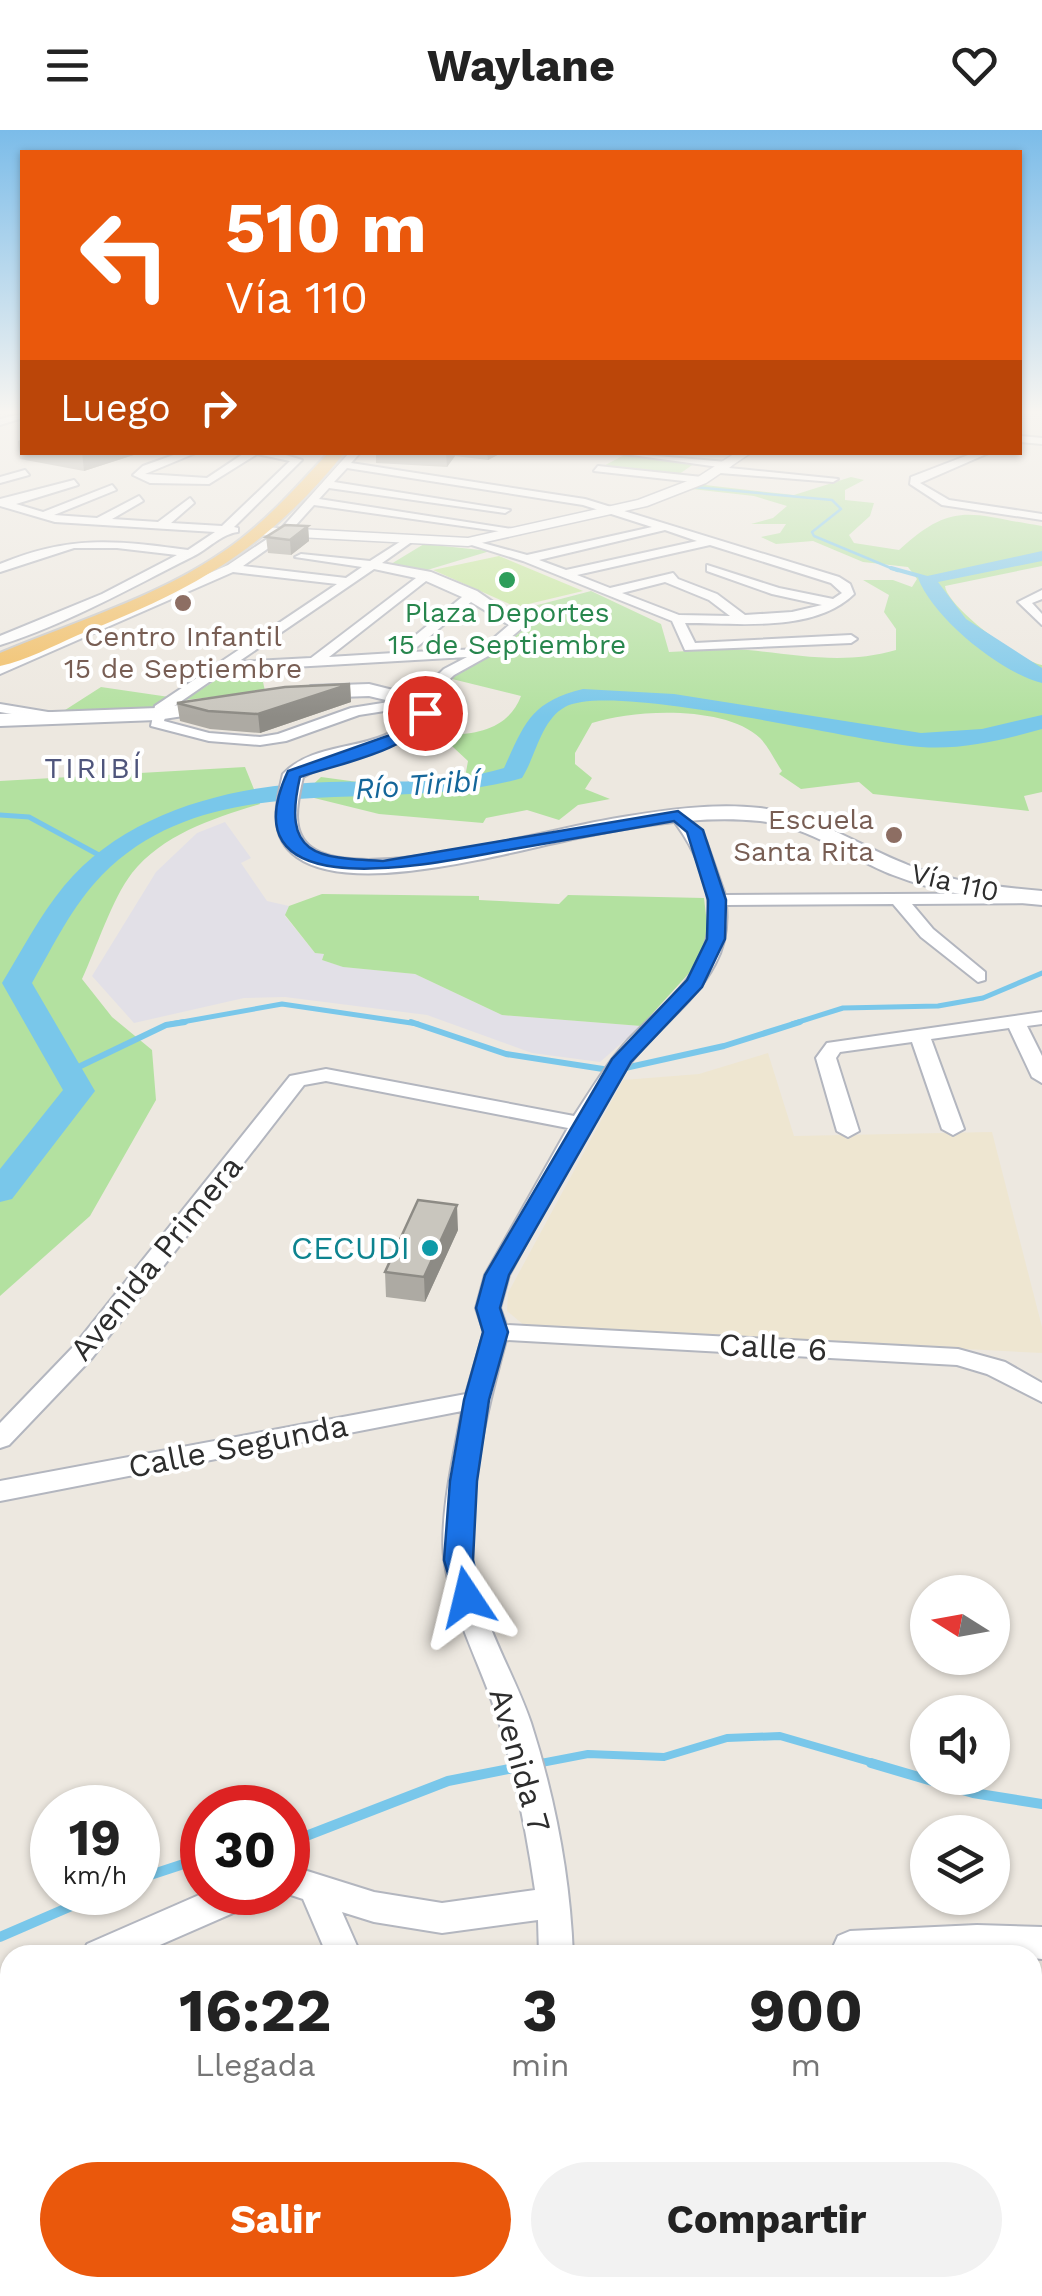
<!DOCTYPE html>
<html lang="es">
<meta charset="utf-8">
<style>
:root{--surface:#fff;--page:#f2f2f2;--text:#222;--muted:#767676;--accent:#ea580c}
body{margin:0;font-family:"Work Sans",sans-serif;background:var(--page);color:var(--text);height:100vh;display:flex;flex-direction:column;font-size:38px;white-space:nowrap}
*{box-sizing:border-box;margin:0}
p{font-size:32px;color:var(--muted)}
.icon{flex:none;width:55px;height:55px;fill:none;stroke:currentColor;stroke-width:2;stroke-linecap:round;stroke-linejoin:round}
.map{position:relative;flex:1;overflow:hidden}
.details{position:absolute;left:0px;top:1815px;width:1042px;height:352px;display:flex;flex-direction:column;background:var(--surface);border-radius:30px 30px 0 0;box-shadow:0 2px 8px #0004}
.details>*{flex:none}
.top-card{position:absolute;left:20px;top:20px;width:1002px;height:305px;border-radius:0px;box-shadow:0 2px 8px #0004;background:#ea580c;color:#fff;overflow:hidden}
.needle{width:65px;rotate:281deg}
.buttons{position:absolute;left:910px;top:1445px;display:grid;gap:20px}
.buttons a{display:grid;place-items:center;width:100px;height:100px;border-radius:50%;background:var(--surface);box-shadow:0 2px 8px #0004;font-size:50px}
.speed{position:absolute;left:30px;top:1655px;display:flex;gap:20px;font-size:50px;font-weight:700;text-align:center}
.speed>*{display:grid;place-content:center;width:130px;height:130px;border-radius:50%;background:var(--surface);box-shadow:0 2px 8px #0004;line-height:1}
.speed small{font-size:25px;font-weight:400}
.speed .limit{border:15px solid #d22;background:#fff;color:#111}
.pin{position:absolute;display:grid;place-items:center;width:85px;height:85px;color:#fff;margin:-42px;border:5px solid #fff;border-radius:50%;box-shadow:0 2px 10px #0007}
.me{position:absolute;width:110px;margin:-55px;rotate:350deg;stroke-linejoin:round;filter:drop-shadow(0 0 8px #0008)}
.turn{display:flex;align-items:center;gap:35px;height:210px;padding:0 40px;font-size:45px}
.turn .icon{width:130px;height:130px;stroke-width:2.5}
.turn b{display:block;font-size:70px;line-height:85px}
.then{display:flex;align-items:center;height:95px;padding:0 40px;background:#0003;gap:20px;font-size:38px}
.eta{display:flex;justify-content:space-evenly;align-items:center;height:170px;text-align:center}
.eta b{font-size:60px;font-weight:700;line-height:70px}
.action{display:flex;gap:20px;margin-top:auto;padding:20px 40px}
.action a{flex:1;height:115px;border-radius:60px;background:var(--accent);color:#fff;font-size:40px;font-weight:700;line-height:115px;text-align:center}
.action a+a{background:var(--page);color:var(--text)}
header{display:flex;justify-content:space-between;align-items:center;height:130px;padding:0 40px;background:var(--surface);font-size:45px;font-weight:700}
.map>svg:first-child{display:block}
.industrial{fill:#e2e0e7}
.education{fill:#eee6d1}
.green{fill:#b3e1a0}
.pitch{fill:#c4e79c}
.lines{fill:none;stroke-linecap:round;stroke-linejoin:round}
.stream-far5{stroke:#79c7ea;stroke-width:2.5}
.stream-far4{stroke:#79c7ea;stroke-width:4}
.stream-far3{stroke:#79c7ea;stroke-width:5}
.stream-far2{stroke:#79c7ea;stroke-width:6}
.stream-far1{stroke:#79c7ea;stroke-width:8}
.stream{stroke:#79c7ea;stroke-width:10}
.river{fill:#79c7ea;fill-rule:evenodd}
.minor-casing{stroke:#b3b6bf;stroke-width:4}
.tertiary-casing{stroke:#b3b6bf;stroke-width:3}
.secondary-casing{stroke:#b3b6bf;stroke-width:4}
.trunk-casing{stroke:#c8c8c8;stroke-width:4}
.minor{fill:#fff;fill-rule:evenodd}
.tertiary{fill:#fff;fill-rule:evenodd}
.secondary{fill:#fff;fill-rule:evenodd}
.trunk{fill:#f1be65;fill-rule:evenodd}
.wall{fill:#adaaa3}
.shaded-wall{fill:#8d8b85}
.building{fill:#c9c6be;stroke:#8d8b85;stroke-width:2.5}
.route{fill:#1a73e8;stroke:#114b97;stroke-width:2.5}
.leisure-dot{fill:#2e9e5b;stroke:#fff;stroke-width:4}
.education-dot{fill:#8d6e63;stroke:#fff;stroke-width:4}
.culture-dot{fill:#0f9aa8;stroke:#fff;stroke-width:4}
.labels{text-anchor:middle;stroke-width:8;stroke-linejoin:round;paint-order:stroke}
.far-leisure-label{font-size:28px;fill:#27864d;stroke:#fff}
.far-education-label{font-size:28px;fill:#785e54;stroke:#fff}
.far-street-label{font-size:28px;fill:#2d2d2d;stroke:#fff}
.far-neighbourhood-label{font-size:30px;letter-spacing:2.5px;fill:#4f557c;stroke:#fff}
.far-water-label{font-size:30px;font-style:italic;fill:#14669a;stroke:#fff}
.culture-label{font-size:32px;fill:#0d838f;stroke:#fff;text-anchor:end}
.street-label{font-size:32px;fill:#2d2d2d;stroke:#fff}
</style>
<header><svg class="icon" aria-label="menu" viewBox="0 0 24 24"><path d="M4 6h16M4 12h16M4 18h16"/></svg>Waylane<svg class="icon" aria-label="heart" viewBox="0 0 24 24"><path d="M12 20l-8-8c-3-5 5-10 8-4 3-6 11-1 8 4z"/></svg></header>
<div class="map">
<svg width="1042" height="2166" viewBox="0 0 1042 2166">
<rect width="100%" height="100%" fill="#ede8e0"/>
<!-- industrial -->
<path class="industrial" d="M225 692 251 728 241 733 267 771 289 776 285 786 315 823 324 824 322 830 344 837 415 844 502 885 641 896 600 932 532 923 427 885 285 867 244 868 134 893 92 846 156 742 197 703Z"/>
<!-- education -->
<path class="education" d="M768 923 794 1006 992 1002 1042 1197V1223L525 1196 507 1181 508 1163 623 950 699 944Z"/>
<!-- green -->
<path class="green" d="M626 324 698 331 675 347 598 339Z
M851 347 864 350 845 360V370L874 373 870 386 849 405 854 413 899 420C955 368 973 386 1042 396V436L945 456C947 477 1021 532 1042 535V662L1024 666 1029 681 873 664 859 652 801 659 779 644 782 641C775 631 769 617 760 608 726 575 633 579 592 593L575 623V634L592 648 585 659 610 669 578 675 559 690 527 680 486 688 483 693 379 684 302 665 321 647 380 655 464 653 468 631 439 604C471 606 508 601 521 566L448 548C479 526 498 523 527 496L511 482 591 461 661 494 669 522C695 521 722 518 748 520 800 525 844 535 896 520V499L884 482 889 465 863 450H893L912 457 917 449 908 437 863 432 813 411 776 414 761 407 780 403 786 394H751L773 388 787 376 754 366 683 358 696 354 794 365Z
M424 414 490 421 424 441 391 434Z
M276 537 274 547 263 552 265 561 185 570 230 541Z
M101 557 176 568 160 579 62 582Z
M245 637 260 674C214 688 163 704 132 743 112 769 96 819 82 849L112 887 152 920 156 970 90 1086 0 1166V651Z
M322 764 479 766V770L559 774 568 765 704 768 709 811 691 841 641 896 502 885 415 844 343 837 322 830 324 824 315 823 285 785 289 776Z
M0 2067 10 2069V2158H88L85 2166H0Z"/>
<!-- pitch -->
<path class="pitch" d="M499 426 583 461 516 477 433 440Z"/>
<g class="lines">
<!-- stream-far5 -->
<path class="stream-far5" d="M694 357 832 370 841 379 812 402 814 406 898 441"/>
<!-- stream-far4 -->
<path class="stream-far4" d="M891 438 927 448"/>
<!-- stream-far3 -->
<path class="stream-far3" d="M0 685 29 687 108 730
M171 894 282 874 418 894
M792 894 843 878 938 876 983 868 1042 843"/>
<!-- stream-far2 -->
<path class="stream-far2" d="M411 892 506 924 603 939
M625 938 724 916 800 892
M68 942 166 895 185 892"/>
<!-- stream-far1 -->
<path class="stream-far1" d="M536 1634 588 1624 664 1627 727 1608 780 1606 880 1635"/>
<!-- stream -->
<path class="stream" d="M871 1633 973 1663 1042 1674
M536 1634 542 1633
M288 1713 448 1651 519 1637
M138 1749 202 1728
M0 1807 104 1762"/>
<!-- river -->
<path class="river" d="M1042 421V431L938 452 966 489 1042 538V553C1001 543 933 488 918 448Z
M583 559 674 564 921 603 982 599 1042 585V599C1003 610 962 620 921 617 853 612 613 551 565 577 541 590 536 626 522 648 386 687 213 632 102 745 72 776 53 816 32 853L95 961 12 1069 0 1072V1039L63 960 2 853C22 820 40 785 64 756 126 681 235 654 329 652 388 651 446 655 504 638 525 592 531 572 583 559Z"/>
<!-- minor casing -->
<g class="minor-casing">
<path id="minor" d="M22 284V288L0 295V289Z
M1020 306 1042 308V314L1020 312Z
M182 322H198L145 344 207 348 246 322H276L302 330 234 397 238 398V402C221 404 207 420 192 427 130 458 67 494 0 515V506L102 464 177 425 117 418H74L0 442V434C69 405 116 410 188 420L215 402 55 392 0 376V369L74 350 78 355 16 374 43 382 112 355 116 360 54 385 97 388 139 366 143 371 112 389 158 392 190 368 194 373 171 393 222 396 290 331 257 324 209 354 150 353 133 345 143 336Z
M350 322 359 324 351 333 585 369 839 447 850 454 854 464C814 503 738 493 685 493L695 513 851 505 857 509 851 513 685 520 672 491 523 431 462 412 468 409 527 425 652 397 583 375 347 338 334 352 510 380 505 383 329 358 319 369 525 401 519 404 314 375 287 405 243 436 346 448 362 437 295 427 301 424 370 431 409 406 413 411 382 433 431 442 477 461 522 492V498L490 525 454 545 423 575 359 585 286 611 260 615 209 611 151 596 155 576 337 454 233 442 0 544V535L228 435 279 401ZM665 400 697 411 566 440 539 430ZM710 415 831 453 842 463 833 469 779 458 707 435V441L772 464 822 475 792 482 745 485 717 464 678 449 673 443 610 458 577 445ZM374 439 416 448 311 528 238 532ZM426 451 462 467 394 523 329 527ZM665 452 709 470 730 486 679 485 622 463ZM471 472 509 495 481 519 411 522ZM467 527 444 539 414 568 351 578 278 604 260 607 209 603 164 591 167 581 225 541Z
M610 322 727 332 732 335 729 338 838 349 833 352 720 343 715 340 719 337Z
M976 322H991L920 353 949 370 1042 384V390L942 375 910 354 911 347Z
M598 336 702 347 707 350 702 353 594 341Z
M25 340 29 345 0 353V347Z
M1042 460V469L1032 473 1042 484V495L1018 472Z
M0 574 54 583 61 587 54 591 0 582Z
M672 683H684L706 711 725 765 1042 763V773L912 774 933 799 985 842V850L978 852 921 807 893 774 726 775C728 796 725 816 715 834 693 876 652 901 626 939 581 1003 547 1076 509 1145L500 1178 506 1195 958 1219 1005 1232 1042 1253V1272L987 1244 957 1235 506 1210C487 1280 468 1356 472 1428 475 1481 514 1542 531 1593 555 1668 570 1746 573 1825H539L538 1790 442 1803 374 1792 342 1782 361 1825H327L303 1769 282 1762H288V1735L374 1762 442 1773 535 1760C527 1705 516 1649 500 1595 484 1541 454 1490 445 1434 438 1393 454 1324 462 1281L0 1371V1351L466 1264 484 1202 476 1178 485 1145 568 998 326 951 304 955 92 1228 9 1315 0 1318V1293L74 1216 290 946 326 939 574 986C591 960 607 933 628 910 649 888 674 869 692 843 726 791 705 730 670 686Z
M1042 882V894L1027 896 1042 926V953L1032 947 1009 898 931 909 964 999 953 1005 942 999 912 912 840 922 836 928 859 1001 848 1007 837 1001 816 928 827 913Z
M206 1762H261L256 1773 137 1825H82L87 1814Z
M977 1795 1042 1797V1829L1032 1828V1825H836L833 1817 838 1806 850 1801Z
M1032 2119H1042V2159L1028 2158H1032Z
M474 2158H525L522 2166H471Z
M532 2158H572V2166H532Z"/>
</g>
<!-- tertiary casing -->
<g class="tertiary-casing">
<path id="tertiary" d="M737 322H752L706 353 647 376 468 416 261 405 254 401 261 397 468 408 638 370 698 347Z"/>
</g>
<!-- secondary casing -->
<g class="secondary-casing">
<path id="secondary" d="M369 554 425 568 434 583C402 628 347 620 303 647 298 670 289 702 312 718 362 754 552 698 617 688 664 680 712 673 760 678 814 684 859 716 908 735 951 752 997 757 1042 761V775C992 770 941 764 893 745 850 728 808 696 760 691 703 685 644 695 587 706 518 719 356 769 297 727 268 707 276 673 283 644 318 607 382 625 415 583L411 576 369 566 311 568 302 562 311 556Z
M216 570 225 576 223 580 157 590 0 596V584L157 578Z"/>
</g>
<!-- trunk casing -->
<g class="trunk-casing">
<path id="trunk" d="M329 322H345C266 420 193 460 78 505 53 516 27 530 0 536V523C81 489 172 463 242 408 274 383 301 352 329 322Z"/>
</g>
<!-- minor -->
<use href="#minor" class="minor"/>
<!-- tertiary -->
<use href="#tertiary" class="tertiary"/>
<!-- secondary -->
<use href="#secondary" class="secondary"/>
<!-- trunk -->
<use href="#trunk" class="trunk"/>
</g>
<!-- wall -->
<path class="wall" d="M22 309V322H143L84 341 20 329 18 311Z
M376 322H503L488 330 455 326 447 337 376 333Z
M308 396 309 411 291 425 268 423 266 407Z
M350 554 351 572 260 603 210 599 180 591 177 573Z
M458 1100 425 1172 386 1167 385 1142Z"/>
<!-- shaded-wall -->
<path class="shaded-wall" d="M82 322H143L84 341Z
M446 322H455V326L447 337Z
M487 322H503L488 330Z
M308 396 309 411 291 425 290 410Z
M350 554 351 572 260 603 258 584Z
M457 1075 458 1100 425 1172 424 1147Z"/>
<!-- building -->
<path class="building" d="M285 395 308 396 290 410 266 407Z
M350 554 258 584 208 581 177 573 285 557Z
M418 1070 457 1075 424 1147 385 1142Z"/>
<!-- sky -->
<linearGradient id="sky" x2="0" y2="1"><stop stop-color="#7bbce9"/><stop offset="0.48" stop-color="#f7f5f1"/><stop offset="1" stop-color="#f7f5f1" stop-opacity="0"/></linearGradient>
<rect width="1042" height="587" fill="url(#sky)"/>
<!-- route -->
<path class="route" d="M425 579 432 583C411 622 340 633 300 647 282 725 315 728 383 731L678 681 703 700 726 770 725 809 702 857 631 932 509 1145 500 1178 508 1202 489 1270 477 1351 473 1430 482 1467 478 1475H457L444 1430 450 1351 464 1270 483 1202 476 1178 485 1145 612 929 687 850 707 809 708 770 687 702 674 691C619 701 563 710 508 720 443 731 222 784 288 641L396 603Z"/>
<!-- markers -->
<circle class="leisure-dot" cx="507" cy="450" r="10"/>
<g class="education-dot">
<circle cx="183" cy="473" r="10"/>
<circle cx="894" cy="705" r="10"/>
</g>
<circle class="culture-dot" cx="430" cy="1118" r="10"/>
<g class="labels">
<!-- far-leisure labels -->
<g class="far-leisure-label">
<text x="507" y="492">Plaza Deportes<tspan x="507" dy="32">15 de Septiembre</tspan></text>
</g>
<!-- far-education labels -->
<g class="far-education-label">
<text x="183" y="516">Centro Infantil<tspan x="183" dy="32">15 de Septiembre</tspan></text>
<text x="874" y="699" text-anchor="end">Escuela<tspan x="874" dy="32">Santa Rita</tspan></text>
</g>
<!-- far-street labels -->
<g class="far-street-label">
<text transform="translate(955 752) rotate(13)" y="10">Vía 110</text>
</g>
<!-- far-neighbourhood labels -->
<g class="far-neighbourhood-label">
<text x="94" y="648">TIRIBÍ</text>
</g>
<!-- far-water labels -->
<g class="far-water-label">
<text transform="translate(417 655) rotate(-4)" y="10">Río Tiribí</text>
</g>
<!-- culture labels -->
<g class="culture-label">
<text x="410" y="1129">CECUDI</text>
</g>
<!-- street labels -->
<g class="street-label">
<text transform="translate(156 1128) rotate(-51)" y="11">Avenida Primera</text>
<text transform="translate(773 1217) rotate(3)" y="11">Calle 6</text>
<text transform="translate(238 1316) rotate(-11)" y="11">Calle Segunda</text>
<text transform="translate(520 1630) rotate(74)" y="11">Avenida 7</text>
</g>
</g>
</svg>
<div class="buttons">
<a><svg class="needle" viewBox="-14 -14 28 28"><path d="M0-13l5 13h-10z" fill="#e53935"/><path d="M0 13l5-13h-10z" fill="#767676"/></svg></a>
<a><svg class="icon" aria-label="sound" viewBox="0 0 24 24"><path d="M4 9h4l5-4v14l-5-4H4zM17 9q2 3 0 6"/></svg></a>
<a><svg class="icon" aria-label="layers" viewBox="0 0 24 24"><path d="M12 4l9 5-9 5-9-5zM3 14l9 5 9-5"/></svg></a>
</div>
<div class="speed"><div>19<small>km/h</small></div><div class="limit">30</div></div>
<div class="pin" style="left:425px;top:583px;background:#d93025"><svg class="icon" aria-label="arrive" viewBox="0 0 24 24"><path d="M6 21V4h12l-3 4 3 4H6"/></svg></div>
<svg class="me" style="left:467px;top:1467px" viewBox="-20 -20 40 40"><path d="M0-17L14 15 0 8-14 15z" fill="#1a73e8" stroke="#fff" stroke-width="4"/></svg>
<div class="top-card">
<div class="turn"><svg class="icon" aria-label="left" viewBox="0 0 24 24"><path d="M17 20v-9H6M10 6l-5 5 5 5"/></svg><div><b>510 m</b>Vía 110</div></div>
<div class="then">Luego<svg class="icon" aria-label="right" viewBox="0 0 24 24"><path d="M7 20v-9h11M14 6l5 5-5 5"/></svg></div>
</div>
<section class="details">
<div class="eta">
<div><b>16:22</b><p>Llegada</p></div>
<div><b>3</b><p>min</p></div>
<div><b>900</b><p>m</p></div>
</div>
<div class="action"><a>Salir</a><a>Compartir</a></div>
</section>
</div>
